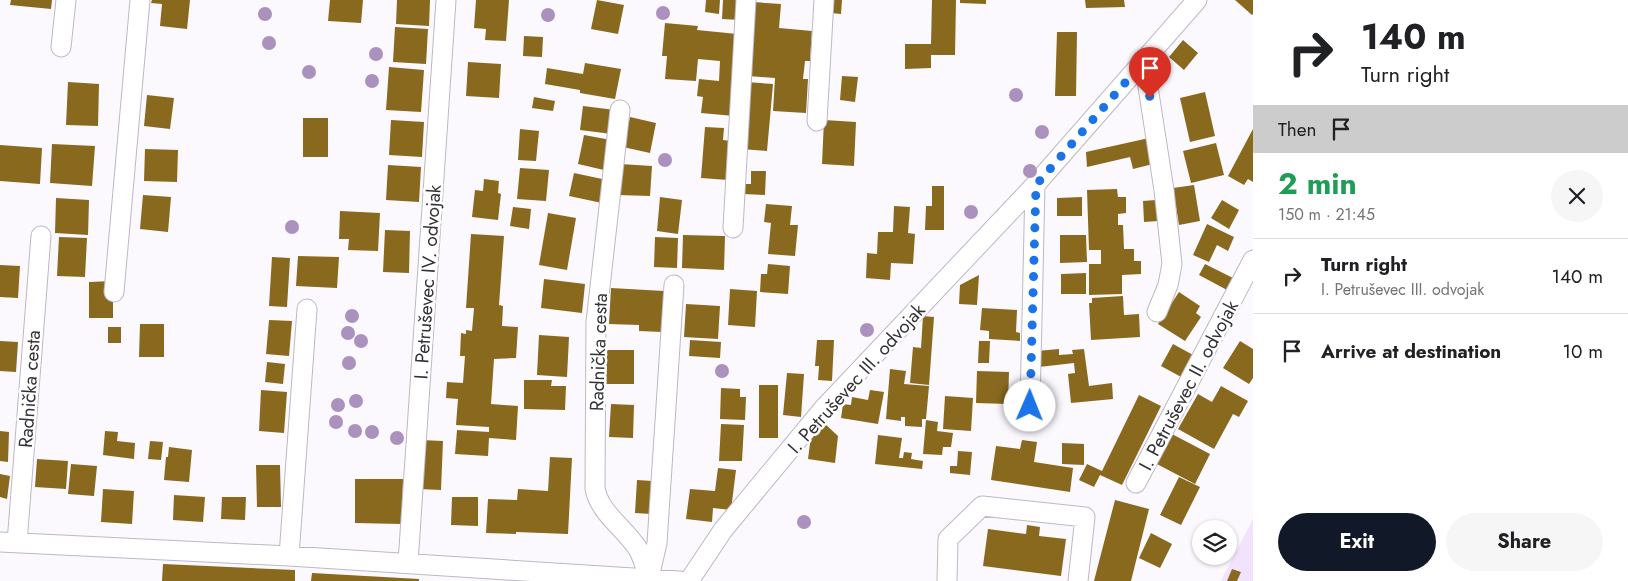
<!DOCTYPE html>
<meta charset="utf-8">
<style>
:root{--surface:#fff;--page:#f6f6f6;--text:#202124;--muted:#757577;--line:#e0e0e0;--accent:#111827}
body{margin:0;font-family:Jost,sans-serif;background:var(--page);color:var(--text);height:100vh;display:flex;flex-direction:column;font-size:19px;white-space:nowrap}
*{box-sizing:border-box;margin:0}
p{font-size:16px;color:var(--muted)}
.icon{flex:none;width:28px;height:28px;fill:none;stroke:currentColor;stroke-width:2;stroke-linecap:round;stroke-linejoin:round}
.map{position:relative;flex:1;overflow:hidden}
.details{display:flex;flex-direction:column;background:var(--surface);width:375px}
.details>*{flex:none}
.top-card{background:#fff;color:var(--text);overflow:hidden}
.fabs{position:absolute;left:1192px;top:520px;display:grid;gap:10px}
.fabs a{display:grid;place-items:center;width:45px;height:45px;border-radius:50%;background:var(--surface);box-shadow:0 1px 4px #0004;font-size:25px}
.pin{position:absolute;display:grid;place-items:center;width:42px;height:42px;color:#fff;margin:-51px -21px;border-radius:50% 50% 50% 0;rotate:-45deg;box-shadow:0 0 5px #0007}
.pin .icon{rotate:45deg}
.me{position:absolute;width:55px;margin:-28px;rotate:1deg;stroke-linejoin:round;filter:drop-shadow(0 0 4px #0008)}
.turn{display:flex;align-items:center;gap:18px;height:105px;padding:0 25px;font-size:22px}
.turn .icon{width:65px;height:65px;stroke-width:2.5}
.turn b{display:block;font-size:35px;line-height:42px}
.then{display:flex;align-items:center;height:48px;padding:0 25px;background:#0003;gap:10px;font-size:19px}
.round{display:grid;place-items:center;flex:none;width:52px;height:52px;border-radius:26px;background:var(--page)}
.head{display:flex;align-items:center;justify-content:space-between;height:85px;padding:0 25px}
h1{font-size:30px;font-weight:700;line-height:38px;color:#1e9e55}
.cta{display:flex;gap:10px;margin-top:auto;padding:10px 25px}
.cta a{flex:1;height:58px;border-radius:30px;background:var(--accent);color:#fff;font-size:20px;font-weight:700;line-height:58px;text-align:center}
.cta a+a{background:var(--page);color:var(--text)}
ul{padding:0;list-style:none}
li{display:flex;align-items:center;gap:15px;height:75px;padding:0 25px;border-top:1px solid var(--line)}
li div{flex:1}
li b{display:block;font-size:19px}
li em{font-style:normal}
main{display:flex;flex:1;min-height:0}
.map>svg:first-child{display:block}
.green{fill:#f1e3fe}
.building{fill:#88691e}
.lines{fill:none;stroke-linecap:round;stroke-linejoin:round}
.minor-casing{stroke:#beb7c5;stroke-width:21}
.minor{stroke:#fff;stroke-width:19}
.tree{fill:#aa91be}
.route{stroke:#1a73e8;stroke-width:9;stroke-dasharray:0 16.2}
.labels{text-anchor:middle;stroke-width:5;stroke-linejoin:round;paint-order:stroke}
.street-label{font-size:19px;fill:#343237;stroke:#fff}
</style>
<main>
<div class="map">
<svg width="1253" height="581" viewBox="0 0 1253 581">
<rect width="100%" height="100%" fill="#fbf8fe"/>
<!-- green -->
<path class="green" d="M1253 519V581H1221Z"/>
<!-- building -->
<path class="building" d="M11 0H52L51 9 10 5Z
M152 0H190L187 29 160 26 162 4 151 3Z
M330 0H363L361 23 328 21Z
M397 0H430L429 26 396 24Z
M476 0H509L506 41 485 40 486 29 474 28Z
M597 0 624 5 618 34 591 29Z
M706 0H720L719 14 705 12Z
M723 0H743L741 20 722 19Z
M832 0H842L841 14 831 13Z
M932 0H956L955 55H931V68L905 69V44H931Z
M960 0H986V4L960 3Z
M1085 0H1124L1125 7 1086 8Z
M1235 0H1253V14L1252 15Z
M753 2 781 4 779 28 812 31 810 61H805L803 79H808L806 113 773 111 775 78 748 76Z
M665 23 698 26 697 30 737 34 734 116 701 113 703 97 697 96 699 79 719 81 720 61 698 59 696 81 665 79 667 56H662Z
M395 27 428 29 426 64 393 62Z
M1057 32H1077L1076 96H1055Z
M524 36 543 37 542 57 523 56Z
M1183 40 1198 53 1184 70 1169 57Z
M468 62 501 64 499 98 466 96Z
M585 63 621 69 615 99 580 93V90L545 84 547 68 583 74Z
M389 67 424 70 421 112 386 110Z
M842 76 858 77 855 102 840 100Z
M68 82 99 84 98 126 66 125Z
M746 82 773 84 767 151 741 149Z
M1205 92 1215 136 1190 142 1180 98Z
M147 95 174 98 170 129 144 126Z
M534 97 555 101 553 111 532 108Z
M583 106 615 110 612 134 580 130Z
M630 117 656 123 650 153 623 147Z
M303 118H328V157H303Z
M391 120 424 122 422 157 389 155Z
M824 120 856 122 854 166 822 164Z
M705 127 724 128 723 140 731 141 728 180 701 178Z
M520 129 539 131 536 161 518 160Z
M1253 129V182L1248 179 1244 185 1228 176Z
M584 135 611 140 604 170 578 164Z
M1149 138 1153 164 1133 169 1130 157 1087 167 1086 152Z
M1216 143 1224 175 1191 183 1183 151Z
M52 144 95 146 92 186 50 183Z
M0 145 42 148 40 184 0 181Z
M145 149 178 150 177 182 144 181Z
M620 164 652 166 650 196 618 195Z
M388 165 421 167 419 202 386 200Z
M520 168 549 170 546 201 517 199Z
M751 171H766L765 195 744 194V184H751Z
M574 173 607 180 602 203 569 196Z
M484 179 499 181 498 193 501 194 498 220 472 217 475 190 483 191Z
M1194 185 1200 221 1179 225 1173 188Z
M932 186H944V230H925L926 206H932Z
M1117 189 1118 197H1126V213L1118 214V225H1123L1124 249H1134V261H1141V274L1122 275V294L1089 295V264H1101V250H1089L1087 190Z
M143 195 171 197 168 232 140 229Z
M660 197 682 200 678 234 657 231Z
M1082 197V216H1057V198Z
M56 198 89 200 88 235 55 233Z
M1156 200 1158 221 1144 222 1143 201Z
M1222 200 1239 210 1229 229 1211 218Z
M766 204 792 206 790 225H798L795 256 768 254 771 223 764 222Z
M894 206 910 207 908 233 915 234 913 264 891 263 890 280 866 278 867 253 877 254 878 232H893Z
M513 207 531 209 529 229 510 226Z
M340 211 380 213 378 251 348 250 349 239H339Z
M548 213 576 218 567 270 539 265Z
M1207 224 1234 237 1228 251 1217 245 1209 262 1193 255Z
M385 230 410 231 409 273 383 272Z
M471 234 504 236 499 305 503 306 502 326 518 327 516 358 494 359 491 404 518 406 516 440 489 438 488 456 455 454 457 430 489 432V427L456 425 458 399 446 398 447 382 463 383 465 356H460L461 333 466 334V330L472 331 474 308H466Z
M683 235 725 236 724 270 682 268Z
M1060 235H1086L1087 262 1060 263Z
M59 237 87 238 85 277 57 276Z
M655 237 678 238 677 268 654 267Z
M298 256 339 257 337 288 296 286Z
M272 257 290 258 287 307 269 306Z
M768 264 790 266 788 294 760 292 761 274H767Z
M1205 264 1233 278 1227 290 1199 275Z
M0 265 20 266 18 298 0 297Z
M1086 273V294H1061V274Z
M979 275 977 305 959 304 960 285Z
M544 279 585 284 582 313 541 308Z
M113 281V318H89V282Z
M611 288 664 291 662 332 639 331V325L609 324Z
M730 289 757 291 755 327 728 325Z
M1179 292 1200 306 1196 313 1201 317 1185 341 1158 324Z
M1123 296 1124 315 1139 314 1140 337 1091 340 1089 303H1092V298Z
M686 304 720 306 718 339 684 337Z
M982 308 1017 310 1016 332 1020 333V341L989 339V331L980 330Z
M923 316 934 317 929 385 910 383 913 347 921 348Z
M269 320 292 321 289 356 266 354Z
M140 324H164V357H139Z
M108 327H121V343H108Z
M539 335 569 337 567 377 537 375Z
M690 340 721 342 720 358 689 356Z
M817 340H834L832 381 818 380 819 366H815Z
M0 341 18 342 16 372 0 371Z
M979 341H990L989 363H978Z
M1240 341 1253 349V378L1249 384 1223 368Z
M1173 344 1195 356 1183 378 1161 366Z
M1059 349V355L1073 354 1072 350 1084 349 1089 386 1112 383 1113 399 1071 403 1068 374 1075 373 1074 363 1039 367 1037 351Z
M607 350H634V384H606Z
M267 362 285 364 283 384 265 382Z
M890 369 906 371 904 384 929 386 926 419H922V427L905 426V417H901V421L886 419Z
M977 371 1009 372 1008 404 976 403Z
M787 373 804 374 801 417 783 415Z
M524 380H552L551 386H566L565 410 524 409Z
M759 385H778V438H759Z
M1221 386 1248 401 1239 417 1233 414 1214 449 1178 429 1198 394 1212 402Z
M721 388 740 389V397H746L745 420 720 419Z
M261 390 287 392 284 433 259 431Z
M870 390 884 392 878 424 841 418 843 404 851 405 852 397 868 400Z
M1139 395 1161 406 1122 485 1100 475 1094 487 1079 480 1087 464 1102 471Z
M945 396 973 398 971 431 943 429Z
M611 404 634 405 633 438 609 437Z
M926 420 938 422 937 431 953 433 951 447H943L942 455 923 454Z
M824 423 838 436 835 463 808 459 811 436Z
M721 424 744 425 742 461H719Z
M0 431 9 432 8 462 0 461Z
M105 431 118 432 117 441 135 443 134 459 103 455Z
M1170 433 1210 454 1195 484 1155 463Z
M878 435 902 438 899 458H903L904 452 912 453 911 459 923 461 922 469 875 464Z
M421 440 443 441 441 490 419 489Z
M1022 440 1037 442 1034 462 1073 468 1070 492 991 480 996 446 1020 449Z
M150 441 163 442 161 460 148 459Z
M1062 443 1084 444V465L1062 464Z
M169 447 192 450 189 482 164 480 166 457H168Z
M958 451 972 452 970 475 950 473V466H957Z
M550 457 572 458 568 534 516 532V534L486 533 488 499 517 500 518 489 548 491Z
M37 459 68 461 66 489 35 487Z
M71 464 97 466 94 496 68 494Z
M256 465H280L281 507H257Z
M718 468 736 470 731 510 713 508 712 522 686 519 690 489 715 491Z
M0 474 10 476 7 499 0 497Z
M1179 477 1200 487 1181 525 1160 515Z
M355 479H403L402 524 355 523Z
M637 480 652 481 651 514 635 513Z
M103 489 134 491 132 524 101 522Z
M174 495 205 497 203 522 173 520Z
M222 497H246L245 520 221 519Z
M452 497H478V526L451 525Z
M1115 500 1149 509 1131 581H1094Z
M1027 525 1040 527 1039 536 1066 539 1061 576 983 566 988 529 1026 534Z
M1151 533 1172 544 1160 568 1139 558Z
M163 564 295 570V581H162Z
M1232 569 1241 572 1237 581H1227Z
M312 573 419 579V581H311Z"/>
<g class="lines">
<!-- minor casing -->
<g class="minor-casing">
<path id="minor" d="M61 47 66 0
M1144 61 1164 190 1172 264 1168 285 1157 312
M620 110 596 322 595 488C599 513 625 528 638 549 643 558 646 569 649 579
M817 121 824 0
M733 228 746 0
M114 292 140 0
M1030 406 1035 185
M1136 483 1253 260
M0 542 289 556 680 581
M17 543 41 236
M289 556 307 309
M408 563 446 0
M649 578 657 543 674 285
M689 581 723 530 824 408 1035 185 1197 0
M947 581 948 539 982 506 1085 517 1078 581"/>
</g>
<!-- minor -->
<use href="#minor" class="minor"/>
</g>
<!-- trees -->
<g class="tree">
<circle cx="663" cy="13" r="7"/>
<circle cx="265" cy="14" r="7"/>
<circle cx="548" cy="15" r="7"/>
<circle cx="269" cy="43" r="7"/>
<circle cx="376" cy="54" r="7"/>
<circle cx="309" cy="72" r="7"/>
<circle cx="372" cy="81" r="7"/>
<circle cx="1016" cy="95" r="7"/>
<circle cx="1042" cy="132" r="7"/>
<circle cx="665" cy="160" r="7"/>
<circle cx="1030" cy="171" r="7"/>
<circle cx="971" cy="212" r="7"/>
<circle cx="292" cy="227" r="7"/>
<circle cx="352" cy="316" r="7"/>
<circle cx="867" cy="330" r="7"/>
<circle cx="348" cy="333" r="7"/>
<circle cx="361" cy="341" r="7"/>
<circle cx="349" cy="363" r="7"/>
<circle cx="722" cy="371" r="7"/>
<circle cx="356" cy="401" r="7"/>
<circle cx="338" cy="405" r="7"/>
<circle cx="336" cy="422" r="7"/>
<circle cx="355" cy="431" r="7"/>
<circle cx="372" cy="432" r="7"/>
<circle cx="397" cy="438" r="7"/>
<circle cx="804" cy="522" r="7"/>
</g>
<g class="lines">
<!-- route -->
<path class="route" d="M1030 406 1036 185 1144 61 1150 98"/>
</g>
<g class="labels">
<!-- street labels -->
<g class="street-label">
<text transform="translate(427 282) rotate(-86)" y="7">I. Petruševec IV. odvojak</text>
<text transform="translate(598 352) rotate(-88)" y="7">Radnička cesta</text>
<text transform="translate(856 378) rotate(-48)" y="7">I. Petruševec III. odvojak</text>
<text transform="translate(1188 385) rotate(-62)" y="7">I. Petruševec II. odvojak</text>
<text transform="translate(29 389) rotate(-86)" y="7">Radnička cesta</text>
</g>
</g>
</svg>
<div class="fabs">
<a><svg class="icon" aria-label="layers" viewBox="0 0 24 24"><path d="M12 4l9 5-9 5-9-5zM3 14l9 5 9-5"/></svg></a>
</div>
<div class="pin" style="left:1150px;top:98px;background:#d93025"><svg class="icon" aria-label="arrive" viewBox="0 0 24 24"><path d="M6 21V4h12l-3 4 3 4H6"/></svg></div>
<svg class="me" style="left:1030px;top:406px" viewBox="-20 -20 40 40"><circle r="19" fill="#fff"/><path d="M0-13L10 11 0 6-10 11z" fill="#1a73e8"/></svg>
</div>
<section class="details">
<div class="top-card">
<div class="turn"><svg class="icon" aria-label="right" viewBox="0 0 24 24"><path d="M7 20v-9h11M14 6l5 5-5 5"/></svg><div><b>140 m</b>Turn right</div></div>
<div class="then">Then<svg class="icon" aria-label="arrive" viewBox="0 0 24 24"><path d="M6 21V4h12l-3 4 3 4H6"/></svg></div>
</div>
<div class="head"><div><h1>2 min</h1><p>150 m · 21:45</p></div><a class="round"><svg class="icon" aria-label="close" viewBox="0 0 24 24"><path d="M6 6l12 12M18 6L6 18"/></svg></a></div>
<ul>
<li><svg class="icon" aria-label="right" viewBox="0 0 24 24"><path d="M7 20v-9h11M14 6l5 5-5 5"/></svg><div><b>Turn right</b><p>I. Petruševec III. odvojak</p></div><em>140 m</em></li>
<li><svg class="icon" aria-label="arrive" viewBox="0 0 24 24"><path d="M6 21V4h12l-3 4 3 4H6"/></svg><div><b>Arrive at destination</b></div><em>10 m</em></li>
</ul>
<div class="cta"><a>Exit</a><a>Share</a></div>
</section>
</main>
